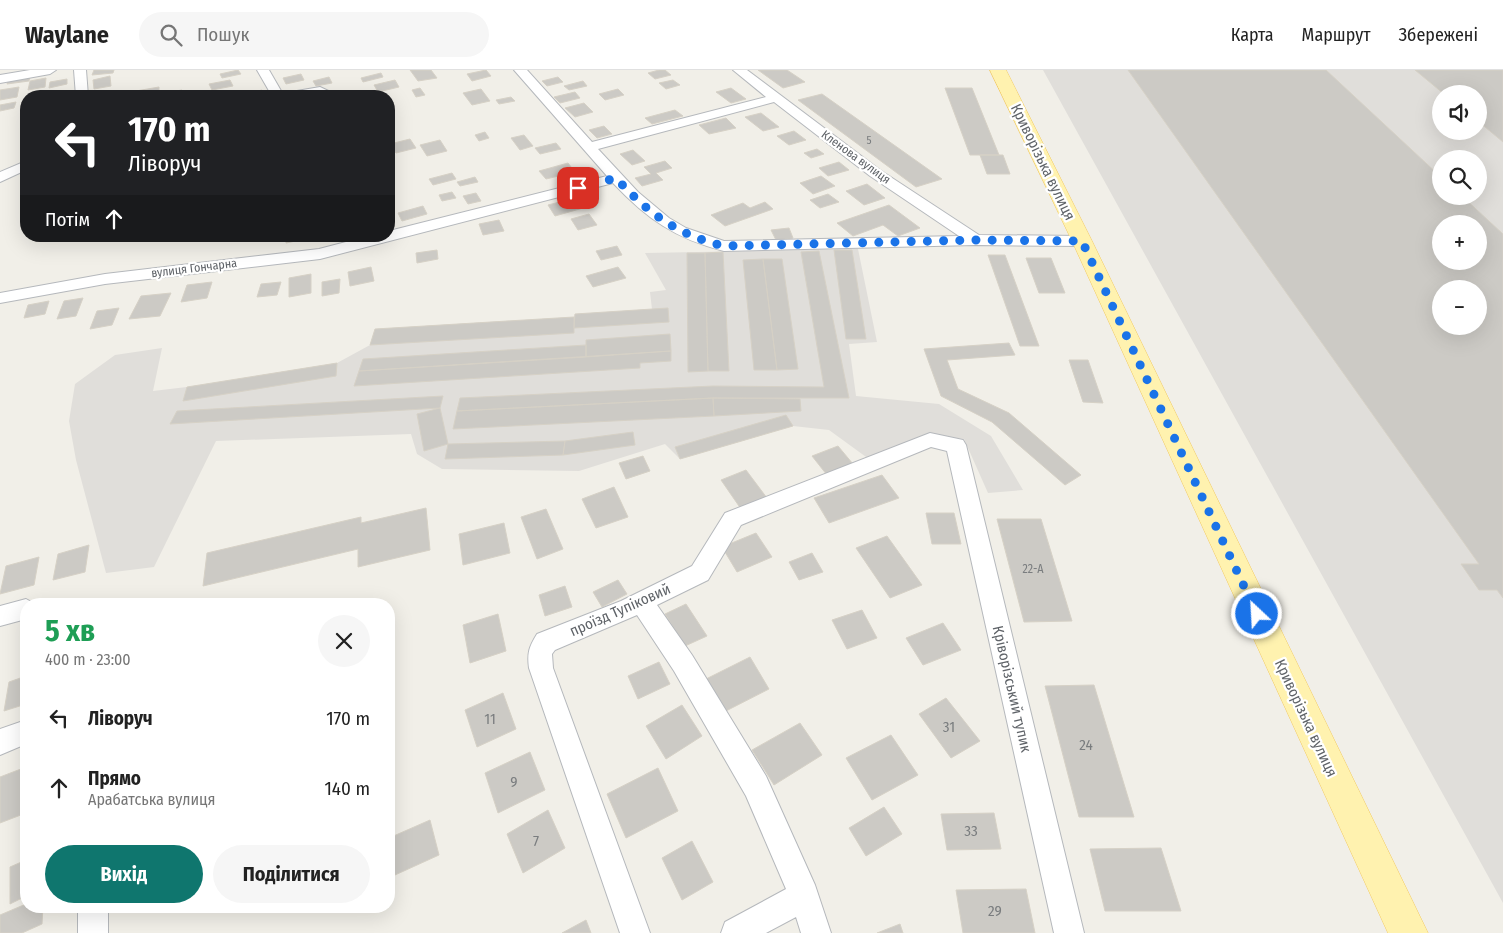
<!DOCTYPE html>
<html lang="uk">
<meta charset="utf-8">
<style>
:root{--surface:#fff;--page:#f6f6f6;--text:#222;--muted:#767676;--line:#e0e0e0;--accent:#0f766e}
body{margin:0;font-family:"Fira Sans Condensed",sans-serif;background:var(--page);color:var(--text);height:100vh;display:flex;flex-direction:column;font-size:19px;white-space:nowrap}
*{box-sizing:border-box;margin:0}
p{font-size:16px;color:var(--muted)}
.icon{flex:none;width:28px;height:28px;fill:none;stroke:currentColor;stroke-width:2;stroke-linecap:round;stroke-linejoin:round}
.map{position:relative;flex:1;overflow:hidden}
.sheet{position:absolute;left:20px;top:528px;width:375px;height:315px;display:flex;flex-direction:column;background:var(--surface);border-radius:20px;box-shadow:0 5px 20px #0002}
.sheet>*{flex:none}
.banner{position:absolute;left:20px;top:20px;width:375px;height:152px;border-radius:20px;box-shadow:0 5px 20px #0002;background:#202124;color:#fff;overflow:hidden}
.fabs{position:absolute;left:1432px;top:15px;display:grid;gap:10px}
.fabs a{display:grid;place-items:center;width:55px;height:55px;border-radius:50%;background:var(--surface);box-shadow:0 5px 20px #0002;font-size:25px}
.pin{position:absolute;display:grid;place-items:center;width:42px;height:42px;color:#fff;margin:-21px;border-radius:10px;box-shadow:0 2px 8px #0006}
.me{position:absolute;width:55px;margin:-28px;rotate:335deg;stroke-linejoin:round;filter:drop-shadow(0 0 4px #0008)}
.turn{display:flex;align-items:center;gap:18px;height:105px;padding:0 25px;font-size:22px}
.turn .icon{width:65px;height:65px;stroke-width:2.5}
.turn b{display:block;font-size:35px;line-height:42px}
.then{display:flex;align-items:center;height:48px;padding:0 25px;background:#0003;gap:10px;font-size:19px}
.round{display:grid;place-items:center;flex:none;width:52px;height:52px;border-radius:26px;background:var(--page)}
.summary{display:flex;align-items:center;justify-content:space-between;height:85px;padding:0 25px}
h1{font-size:30px;font-weight:700;line-height:38px;color:#1e9e55}
.button{display:flex;gap:10px;margin-top:auto;padding:10px 25px}
.button a{flex:1;height:58px;border-radius:30px;background:var(--accent);color:#fff;font-size:20px;font-weight:700;line-height:58px;text-align:center}
.button a+a{background:var(--page);color:var(--text)}
ul{padding:0;list-style:none}
li{display:flex;align-items:center;gap:15px;height:70px;padding:0 25px}
li div{flex:1}
li b{display:block;font-size:19px}
li em{font-style:normal}
header{display:flex;align-items:center;gap:30px;box-sizing:border-box;height:70px;padding:0 25px;background:var(--surface);border-bottom:1px solid var(--line)}
header strong{font-size:24px}
nav{display:flex;gap:28px;margin-inline-start:auto;font-size:18px}
.search{width:350px;height:45px;background:var(--page);display:flex;align-items:center;gap:12px;box-sizing:border-box;padding:0 18px;border-radius:28px;color:var(--muted);font-size:19px}
.map>svg:first-child{display:block}
.industrial{fill:#e0deda;fill-rule:evenodd}
.building{fill:#cccac5;stroke:#d6d1c6;fill-rule:evenodd}
.lines{fill:none;stroke-linecap:round;stroke-linejoin:round}
.minor-casing{stroke:#b5b8bc;stroke-width:2}
.primary-casing{stroke:#f2c960;stroke-width:1}
.minor{fill:#fff;fill-rule:evenodd}
.primary{fill:#fff2af;fill-rule:evenodd}
.route{stroke:#1a73e8;stroke-width:9;stroke-dasharray:0 16.2}
.labels{text-anchor:middle;stroke-width:4.5;stroke-linejoin:round;paint-order:stroke}
.far-number-label{font-size:11px;fill:#7a7d7f}
.far-street-label{font-size:12px;fill:#5f6368;stroke:#fff}
.number-label{font-size:12px;fill:#7a7d7f}
.street-label{font-size:15px;fill:#5f6368;stroke:#fff}
.near-number-label{font-size:15px;fill:#7a7d7f}
</style>
<header>
<strong>Waylane</strong>
<div class="search"><svg class="icon" aria-label="search" viewBox="0 0 24 24"><circle cx="10" cy="10" r="6"/><path d="M15 15l6 6"/></svg>Пошук</div>
<nav><a>Карта</a><a>Маршрут</a><a>Збережені</a></nav>
</header>
<div class="map">
<svg width="1503" height="863" viewBox="0 0 1503 863">
<rect width="100%" height="100%" fill="#f1efe8"/>
<!-- industrial -->
<path class="industrial" d="M1043 0H1503V833ZM1441 24H1479V61H1441ZM1441 89H1479V126H1441ZM1441 154H1479V191H1441ZM1441 219H1479V256H1441Z
M858 179 877 272 849 274 856 326 939 334 991 366 1023 420 988 423 964 369 948 367 873 392 829 360 793 356 680 389 665 374 579 401 442 399 417 384 411 364 216 371 154 497 106 503 76 390 69 351 75 314 115 285 162 278 153 321 187 317 337 293 370 275 375 259 574 247 575 244 652 239 650 222 666 220 645 183Z"/>
<!-- building -->
<path class="building" d="M94 0H114L113 3 92 5Z
M238 0 241 4 222 8 220 4Z
M410 0H431L437 8 418 11Z
M486 0 491 6 472 11 467 4Z
M659 0H665L671 5 655 9 648 3Z
M758 0H787L805 12 783 18Z
M1128 0H1326L1441 107V126H1462L1503 164V528L1497 520H1479L1461 494H1479ZM1441 154H1479V191H1441ZM1441 219H1479V256H1441Z
M1415 0H1503V72L1479 52V24H1444Z
M381 3 383 7 363 12 361 8Z
M301 4 304 10 286 14 283 8Z
M110 6 111 16 94 19 93 10Z
M30 7 29 11 7 14 8 11Z
M329 7 332 13 316 16 313 11Z
M558 7 563 12 547 16 542 11Z
M46 8 45 17 28 20 30 11Z
M67 9V14L49 18 50 12Z
M230 10 233 16 212 20 209 14Z
M395 10 399 17 378 22 374 15Z
M673 10 680 15 666 19 659 13Z
M583 11 587 16 569 20 564 16Z
M19 17 17 27 0 30V20Z
M159 17V26H136V21Z
M420 18 425 25 416 27 412 20Z
M731 18 746 29 731 33 716 22Z
M945 18H972L999 85H970Z
M481 19 490 31 472 35 463 23Z
M618 19 624 25 605 30 599 24Z
M182 20V26H164V23Z
M262 20 265 25 239 26Z
M575 22 580 28 560 33 554 27Z
M822 24 942 109 916 117 798 30Z
M511 27 515 31 499 34 496 30Z
M16 32 14 38 0 41V35Z
M584 33 593 42 575 47 565 38Z
M675 40 683 46 652 54 645 48Z
M761 43 779 57 763 61 745 47Z
M726 48 736 58 709 64 699 55Z
M604 56 612 64 597 68 589 60Z
M794 61 806 70 789 75 777 66Z
M485 62 489 68 479 71 475 65Z
M524 65 533 76 520 80 511 68Z
M410 69 416 78 396 83 390 74Z
M440 70 447 81 427 86 420 75Z
M556 73 561 79 540 84 535 78Z
M817 79 824 84 811 88 804 83Z
M633 80 645 91 632 95 620 84Z
M980 85H1003L1010 104H987Z
M665 91 672 98 656 103 663 110 642 116 635 108 651 104 644 97Z
M839 92 849 100 828 106 819 98Z
M568 93 575 102 546 109 539 101Z
M452 103 456 109 433 115 429 109Z
M821 106 835 116 813 124 800 113Z
M475 107 478 112 460 116 457 112Z
M867 114 885 128 864 135 846 121Z
M452 122 456 128 442 131 439 125Z
M476 123 481 131 468 134 463 126Z
M828 124 839 132 820 138 810 130Z
M575 128 583 138 555 146 548 135Z
M765 132 773 139 725 156 711 145 743 133 750 138Z
M889 135 920 158 898 166 883 155 853 166 837 153Z
M423 136 427 144 402 151 398 143Z
M589 144 597 155 578 160 571 149Z
M499 150 504 161 483 165 479 154Z
M789 158 793 168 776 170 771 160Z
M286 166H304L305 169 286 173Z
M617 176 622 185 601 190 596 181Z
M437 180 438 189 417 193 416 183Z
M834 180H852L866 269H846Z
M819 181 849 328H713L457 341 460 328 713 316 824 317 801 182Z
M723 182 729 301H708L705 183Z
M687 183H705L708 301 688 302Z
M988 185H1005L1039 276H1020Z
M1026 188H1051L1065 223H1039Z
M763 189 777 300H754L743 190Z
M763 189H782L798 299 777 300Z
M371 197 374 211 350 216 348 202Z
M618 197 626 208 593 217 586 206Z
M311 204V223L289 227V208Z
M340 209 339 223 322 226V212Z
M212 212 207 228 181 232 187 215Z
M281 212 277 225 257 227 261 214Z
M171 223 160 246 129 249 141 226Z
M83 228 76 246 57 249 64 231Z
M49 231 45 244 24 248 28 235Z
M119 238 112 255 90 259 97 241Z
M668 238 669 252 574 258 575 244Z
M574 247V263L370 275 375 259Z
M670 264 671 281 586 287V270Z
M1009 273 1015 285 947 290 958 319 1009 343 1081 405 1065 415 992 352 941 326 924 279Z
M586 275V287L359 301 363 289Z
M671 281V291L640 293V298L354 316 359 301Z
M1069 290H1088L1103 333 1083 332Z
M337 293 336 306 183 331 187 317Z
M443 326 440 338 170 354 177 341Z
M713 328 800 329 801 341 714 346Z
M713 328 714 346 453 359 457 341Z
M440 338 448 374 424 381 417 344Z
M786 345 793 356 680 389 675 377Z
M633 362 635 375 563 385 565 371Z
M565 371 563 385 445 389 448 374Z
M838 376 853 394 827 405 812 386Z
M643 386 650 401 626 409 619 393Z
M746 400 767 428 741 439 721 410Z
M882 405 899 428 829 453 814 428Z
M614 417 628 447 596 458 582 429Z
M426 438 430 480 358 497V479L203 516 207 483 361 447V453Z
M546 439 563 479 537 489 521 447Z
M926 443H954L961 474H932Z
M997 449H1041L1072 551 1024 552Z
M504 453 510 483 463 495 459 464Z
M756 463 772 487 737 502 722 477Z
M887 466 922 515 890 528 856 478Z
M89 475 85 502 53 510 58 484Z
M812 483 823 502 799 510 789 492Z
M39 487 34 515 0 524 6 496Z
M618 510 627 524 602 537 593 522Z
M565 516 572 537 545 546 539 525Z
M686 534 707 566 685 576 665 544Z
M862 540 877 568 847 579 832 550Z
M498 544 506 581 470 593 463 555Z
M943 553 961 580 923 595 906 568Z
M750 587 769 619 722 643 704 610Z
M659 592 670 614 638 629 628 606Z
M26 606V634L4 641 9 612Z
M1094 615 1134 747H1079L1045 616Z
M503 623 516 659 477 677 465 640Z
M946 628 980 671 951 688 919 644Z
M682 635 702 666 666 689 646 656Z
M800 653 822 685 774 715 752 680Z
M891 665 918 705 872 730 846 688Z
M530 682 545 720 498 743 485 703Z
M26 697V743L0 753V707Z
M658 698 678 741 626 768 607 724Z
M884 737 902 764 866 786 849 758Z
M548 740 565 778 523 803 507 764Z
M994 743 1001 779 947 780 941 744Z
M430 750 439 785 395 805 389 768Z
M692 771 713 812 682 830 662 788Z
M1161 778 1181 841H1105L1090 779Z
M26 790V826L10 834V797Z
M1026 819 1035 863H963L956 820Z
M26 834V836H43L42 854 22 863H0V845Z
M586 850 591 863H562Z
M900 854 903 863H877Z"/>
<g class="lines">
<!-- minor casing -->
<g class="minor-casing">
<path id="minor" d="M30 0H56L50 4 0 13V5Z
M74 0H86L88 26H76Z
M257 0H269L284 26H272Z
M514 0H527L592 72 766 27 733 0H747L880 100 979 165 1082 166 1090 171 1082 176 976 175 724 181C676 169 647 149 613 113L320 189 105 214 0 233V223L105 204 319 179 369 166H389V161L607 106ZM774 32 870 106 959 166 724 171 686 158 669 148 638 122 598 79Z
M320 17 339 26H285L291 22Z
M26 91V100L0 112V102Z
M930 363 963 370 966 375 1084 863H1054L947 381 931 377 741 455 708 510 657 535 692 585 766 706 815 815 831 863H801L796 847 766 863H721L725 852 786 819 746 726 674 601 637 545 555 580 552 584 553 598 650 863H620L529 598C527 583 529 577 537 564L621 531 692 496 725 443Z
M26 529 35 534H26V549L0 556V536Z
M26 650V674L0 685V659Z
M78 836H108V863H78Z"/>
</g>
<!-- primary casing -->
<g class="primary-casing">
<path id="primary" d="M990 0H1006L1092 171 1428 863H1388L1072 171Z"/>
</g>
<!-- minor -->
<use href="#minor" class="minor"/>
<!-- primary -->
<use href="#primary" class="primary"/>
</g>
<g class="lines">
<!-- route -->
<path class="route" d="M578 118 616 108C648 143 677 165 724 176L976 170 1082 171 1257 544"/>
</g>
<g class="labels">
<!-- far-number labels -->
<g class="far-number-label">
<text x="869" y="74">5</text>
</g>
<!-- far-street labels -->
<g class="far-street-label">
<text transform="translate(856 87) rotate(36)" y="4">Кленова вулиця</text>
<text transform="translate(194 198) rotate(-7)" y="4">вулиця Гончарна</text>
</g>
<!-- number labels -->
<g class="number-label">
<text x="1033" y="503">22-А</text>
</g>
<!-- street labels -->
<g class="street-label">
<text transform="translate(1043 92) rotate(64)" y="5">Криворізька вулиця</text>
<text transform="translate(620 540) rotate(-24)" y="5">проїзд Тупіковий</text>
<text transform="translate(1012 619) rotate(77)" y="5">Кріворізський тупик</text>
<text transform="translate(1306 648) rotate(65)" y="5">Криворізька вулиця</text>
</g>
<!-- near-number labels -->
<g class="near-number-label">
<text x="490" y="654">11</text>
<text x="949" y="662">31</text>
<text x="1086" y="680">24</text>
<text x="514" y="717">9</text>
<text x="971" y="766">33</text>
<text x="536" y="776">7</text>
<text x="995" y="846">29</text>
</g>
</g>
</svg>
<div class="fabs">
<a><svg class="icon" aria-label="sound" viewBox="0 0 24 24"><path d="M4 9h4l5-4v14l-5-4H4zM17 9q2 3 0 6"/></svg></a>
<a><svg class="icon" aria-label="search" viewBox="0 0 24 24"><circle cx="10" cy="10" r="6"/><path d="M15 15l6 6"/></svg></a>
<a>+</a>
<a>−</a>
</div>
<div class="pin" style="left:578px;top:118px;background:#d93025"><svg class="icon" aria-label="arrive" viewBox="0 0 24 24"><path d="M6 21V4h12l-3 4 3 4H6"/></svg></div>
<svg class="me" style="left:1257px;top:544px" viewBox="-20 -20 40 40"><circle r="17" fill="#1a73e8" stroke="#fff" stroke-width="3"/><path d="M0-11L8 9 0 5-8 9z" fill="#fff"/></svg>
<div class="banner">
<div class="turn"><svg class="icon" aria-label="left" viewBox="0 0 24 24"><path d="M17 20v-9H6M10 6l-5 5 5 5"/></svg><div><b>170 m</b>Ліворуч</div></div>
<div class="then">Потім<svg class="icon" aria-label="ahead" viewBox="0 0 24 24"><path d="M12 20V5M6 11l6-6 6 6"/></svg></div>
</div>
<section class="sheet">
<div class="summary"><div><h1>5 хв</h1><p>400 m · 23:00</p></div><a class="round"><svg class="icon" aria-label="close" viewBox="0 0 24 24"><path d="M6 6l12 12M18 6L6 18"/></svg></a></div>
<ul>
<li><svg class="icon" aria-label="left" viewBox="0 0 24 24"><path d="M17 20v-9H6M10 6l-5 5 5 5"/></svg><div><b>Ліворуч</b></div><em>170 m</em></li>
<li><svg class="icon" aria-label="ahead" viewBox="0 0 24 24"><path d="M12 20V5M6 11l6-6 6 6"/></svg><div><b>Прямо</b><p>Арабатська вулиця</p></div><em>140 m</em></li>
</ul>
<div class="button"><a>Вихід</a><a>Поділитися</a></div>
</section>
</div>
